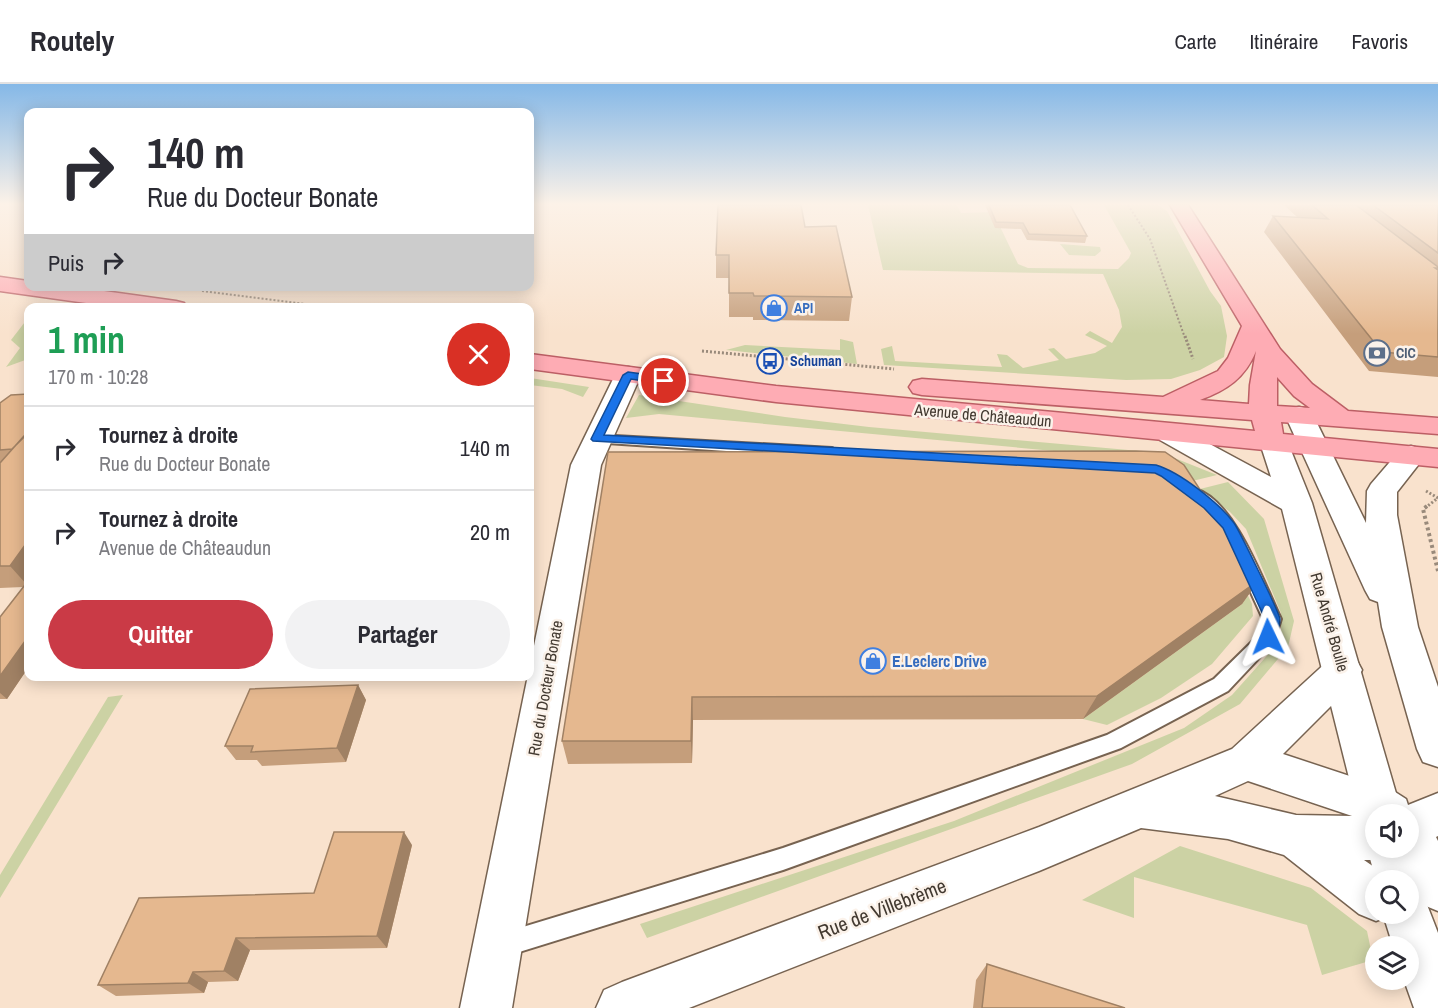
<!DOCTYPE html>
<html lang="fr">
<meta charset="utf-8">
<style>
:root{--surface:#fff;--page:#f2f2f3;--text:#2b2b33;--muted:#7c7c81;--line:#e1e1e2;--accent:#ca3a46}
body{margin:0;font-family:"Archivo Narrow",sans-serif;background:var(--page);color:var(--text);height:100vh;display:flex;flex-direction:column;font-size:22px;white-space:nowrap}
*{box-sizing:border-box;margin:0}
p{font-size:20px;color:var(--muted)}
.icon{flex:none;width:33px;height:33px;fill:none;stroke:currentColor;stroke-width:2;stroke-linecap:round;stroke-linejoin:round}
.map{position:relative;flex:1;overflow:hidden}
.side{position:absolute;left:24px;top:219px;width:510px;height:378px;display:flex;flex-direction:column;background:var(--surface);border-radius:12px;box-shadow:0 3px 15px #0003}
.side>*{flex:none}
.guide{position:absolute;left:24px;top:24px;width:510px;height:183px;border-radius:12px;box-shadow:0 3px 15px #0003;background:#fff;color:var(--text);overflow:hidden}
.buttons{position:absolute;left:1365px;top:720px;display:grid;gap:12px}
.buttons a{display:grid;place-items:center;width:54px;height:54px;border-radius:50%;background:var(--surface);box-shadow:0 3px 15px #0003;font-size:30px}
.pin{position:absolute;display:grid;place-items:center;width:51px;height:51px;color:#fff;margin:-26px;border:3px solid #fff;border-radius:50%;box-shadow:0 2px 6px #0007}
.me{position:absolute;width:66px;margin:-33px;rotate:358deg;stroke-linejoin:round;filter:drop-shadow(0 0 4px #0008)}
.turn{display:flex;align-items:center;gap:21px;height:126px;padding:0 24px;font-size:27px}
.turn .icon{width:78px;height:78px;stroke-width:2.5}
.turn b{display:block;font-size:42px;line-height:51px}
.then{display:flex;align-items:center;height:57px;padding:0 24px;background:#0003;gap:12px;font-size:22px}
.round{display:grid;place-items:center;flex:none;width:63px;height:63px;border-radius:32px;background:var(--page)}
.head{display:flex;align-items:center;justify-content:space-between;height:102px;padding:0 24px}
h1{font-size:36px;font-weight:700;line-height:45px;color:#1e9e55}
.button{display:flex;gap:12px;margin-top:auto;padding:12px 24px}
.button a{flex:1;height:69px;border-radius:36px;background:var(--accent);color:#fff;font-size:24px;font-weight:700;line-height:69px;text-align:center}
.button a+a{background:var(--page);color:var(--text)}
ul{padding:0;list-style:none}
li{display:flex;align-items:center;gap:18px;height:84px;padding:0 24px;border-top:2px solid var(--line)}
li div{flex:1}
li b{display:block;font-size:22px}
li em{font-style:normal}
header{display:flex;align-items:center;gap:36px;box-sizing:border-box;height:84px;padding:0 30px;background:var(--surface);border-bottom:2px solid var(--line)}
header strong{font-size:28px}
nav{display:flex;gap:33px;margin-inline-start:auto;font-size:21px}
.map>svg:first-child{display:block}
.green{fill:#ccd2a4}
.lines{fill:none;stroke-linecap:round;stroke-linejoin:round}
.service-casing{stroke:#776351;stroke-width:4}
.minor-casing{stroke:#776351;stroke-width:3}
.tertiary-casing{stroke:#776351;stroke-width:3}
.primary-casing{stroke:#bc5f65;stroke-width:3}
.path-far2{stroke:#998a7b;stroke-width:2;stroke-dasharray:2 2;stroke-linecap:butt}
.path-far1{stroke:#998a7b;stroke-width:3;stroke-dasharray:2 2;stroke-linecap:butt}
.path{stroke:#998a7b;stroke-width:4;stroke-dasharray:3 3;stroke-linecap:butt}
.service{fill:#fff;fill-rule:evenodd}
.minor{fill:#fff;fill-rule:evenodd}
.tertiary{fill:#fff;fill-rule:evenodd}
.primary{fill:#feacb4;fill-rule:evenodd}
.wall{fill:#c59e7b}
.shaded-wall{fill:#a08164}
.building{fill:#e5b88f;stroke:#a08164;stroke-width:1.5}
.route{fill:#1a73e8;stroke:#114b97;stroke-width:1.5}
.labels{text-anchor:middle;stroke-width:5;stroke-linejoin:round;paint-order:stroke}
.far-shop-label{font-size:14px;font-weight:bold;fill:#366cbe;stroke:#fbf2ea;text-anchor:start}
.far-service-label{font-size:14px;font-weight:bold;fill:#4e5e75;stroke:#fbf2ea;text-anchor:start}
.far-transit-label{font-size:14px;font-weight:bold;fill:#164399;stroke:#fbf2ea;text-anchor:start}
.street-label{font-size:16px;fill:#423930;stroke:#fbf2ea}
.shop-label{font-size:16px;font-weight:bold;fill:#366cbe;stroke:#fbf2ea;text-anchor:start}
.near-street-label{font-size:20px;fill:#423930;stroke:#fbf2ea}
</style>
<header>
<strong>Routely</strong>
<nav><a>Carte</a><a>Itinéraire</a><a>Favoris</a></nav>
</header>
<div class="map">
<svg width="1438" height="924" viewBox="0 0 1438 924">
<rect width="100%" height="100%" fill="#f9e2cd"/>
<!-- green -->
<path class="green" d="M868 121H957L961 129 993 128 1018 180 1028 184 1118 185 1129 174 1131 169 1104 121H1158L1167 127 1210 207 1221 222 1227 252 1224 273 1200 286 1171 295 1126 296 884 281 881 265 892 262 895 277 1002 283 997 270 1007 271 1023 284 1059 276 1048 265 1054 264 1066 275 1095 269 1107 262 1085 251 1090 247 1112 259 1122 243 1119 226 1103 190 883 186Z
M1060 160 1100 163 1101 167 1095 172 1069 171Z
M28 234V275L6 283 20 264 11 256Z
M840 255 853 258 857 280 726 266 745 261 840 266Z
M530 294 589 303 583 313 562 305 530 301Z
M639 311 785 333 869 343 1162 369 1217 391 1184 399 1172 378 659 330 626 334Z
M1228 398 1264 435 1294 537 1288 563 1240 620 1132 680 647 854 640 840 954 737 1184 644 1232 611 1281 556V529L1246 445 1230 428 1200 405Z
M1218 449 1252 520 1253 532 1212 580 1161 614 1107 641 1083 635 1242 520Z
M123 611 0 814V791L108 613Z
M1180 762 1311 804 1367 847 1373 876 1322 891 1307 841 1134 793V834L1082 816Z"/>
<g class="lines">
<!-- service casing -->
<g class="service-casing">
<path id="service" d="M597 351 832 364 839 369 832 374 592 358 590 355Z
M1195 405C1235 416 1264 500 1281 535L1274 558 1228 607 1121 664 783 786 503 873 494 870 491 861 494 852 503 849 783 764 1107 651 1214 595 1260 550 1263 535 1222 445 1187 410Z"/>
</g>
<!-- minor casing -->
<g class="minor-casing">
<path id="minor" d="M628 283 637 285 641 291 601 381 512 924H460L571 381 615 291 619 285Z
M1343 570 1356 575 1362 586 1356 597 1283 670 1392 706 1406 715 1408 721 1438 709V752L1436 753 1438 757V827L1421 820 1394 765 1392 769 1376 776H1364L1393 796H1376V830H1393L1376 837 1359 830 1284 771 1228 755 1141 744 1039 787 689 924H596L604 906 622 898 1039 743 1232 665 1330 575ZM1248 697 1352 732 1296 731 1215 712ZM1376 730H1408V764H1376Z"/>
</g>
<!-- tertiary casing -->
<g class="tertiary-casing">
<path id="tertiary" d="M1299 323 1309 325 1313 331 1366 439 1367 407 1371 400 1401 365 1411 362 1421 365 1426 371 1397 408V431L1418 543 1438 603V683L1423 678 1417 665 1382 543 1378 518 1370 515 1365 506 1285 331 1289 325Z
M1170 341 1180 344 1271 393 1260 359 1264 353 1274 350 1284 353 1288 359 1312 419 1402 730H1376V764H1408V754L1422 796 1417 810 1424 813 1438 849V924H1414L1404 896H1408V862H1393L1383 830H1408V796H1376L1367 764 1374 748 1364 745 1358 730 1282 425 1160 356 1156 350 1160 344Z"/>
</g>
<!-- primary casing -->
<g class="primary-casing">
<path id="primary" d="M1170 121H1188L1280 265 1312 300 1348 327 1438 334V350L1281 338 1283 350 1438 365V383L776 318 530 285V270L776 302 1255 347 1252 336 922 311 913 309 909 303 913 297 922 295 1163 313 1218 287 1228 274 1242 242ZM1256 267 1250 301 1249 320 1200 316C1227 306 1245 294 1256 267ZM1277 293 1294 312 1310 324 1277 322Z
M0 193 28 197V202H68L176 217 184 219 187 224H122L0 207Z"/>
</g>
<!-- path-far2 -->
<path class="path-far2" d="M1128 121 1150 155 1185 254
M202 207 338 224"/>
<!-- path-far1 -->
<path class="path-far1" d="M1185 252 1193 275
M702 267 894 285
M1426 407 1438 414
M1425 424 1438 414"/>
<!-- path -->
<path class="path" d="M1427 422 1423 425 1438 487"/>
<!-- service -->
<use href="#service" class="service"/>
<!-- minor -->
<use href="#minor" class="minor"/>
<!-- tertiary -->
<use href="#tertiary" class="tertiary"/>
<!-- primary -->
<use href="#primary" class="primary"/>
</g>
<!-- wall -->
<path class="wall" d="M985 121H1070L1087 152 1085 159 1027 156 1021 145 995 144Z
M1284 121H1438V293L1369 287 1264 148 1273 132 1297 133Z
M805 143 852 213 849 237 753 236V233H729V194H716V171Z
M28 310V584L7 615H0V533L23 503 0 504V319Z
M608 368 1259 496 1242 520 1083 635 693 636 692 679 568 680 562 657Z
M358 601 366 616 346 678 262 682 257 676H236L225 662Z
M412 761 387 864 250 866 238 897 208 898 204 909 116 912 98 901 314 809Z
M987 880 1125 924H973L976 896Z"/>
<!-- shaded-wall -->
<path class="shaded-wall" d="M28 341V375L20 364Z
M28 457V502L10 482Z
M1259 496 1242 520 1083 635 1097 612Z
M28 553V584L7 615 0 609V592Z
M358 601 366 616 346 678 337 664Z
M692 613 693 636 692 679 691 657Z
M404 748 412 761 387 864 377 852Z
M236 854 250 866 238 897 224 887Z
M193 888 208 898 204 909 188 899Z"/>
<!-- building -->
<path class="building" d="M718 121H801L805 143 836 142 852 213 754 212 753 209H729V171H716Z
M989 121H1070L1087 152 1029 150 1023 139 996 138Z
M1312 121H1356L1438 183V184H1435L1438 186V273L1382 268 1273 132 1328 135Z
M1373 121H1438V169Z
M28 310V341L25 352 12 365 0 366V319L11 311Z
M28 351V457L10 482H0V379L24 352Z
M1136 367 1165 368 1184 381 1259 496 1097 612 692 613 691 657H562L608 368Z
M28 497V553L0 592V533Z
M358 601 337 664 251 668 253 662H225L250 605Z
M334 748H404L377 852 236 854 224 887 193 888 188 899 98 901 139 814 314 809Z
M987 880 1125 924H982Z"/>
<!-- sky -->
<linearGradient id="sky" x2="0" y2="1"><stop stop-color="#85b8e7"/><stop offset="0.48" stop-color="#fcf2e8"/><stop offset="1" stop-color="#fcf2e8" stop-opacity="0"/></linearGradient>
<rect width="1438" height="250" fill="url(#sky)"/>
<!-- route -->
<path class="route" d="M628 288 664 293 670 297 664 300 631 295 604 351 1156 381C1180 388 1219 419 1234 439 1239 446 1279 528 1280 535 1280 541 1277 552 1274 557H1263L1261 553 1265 535 1223 444 1204 424 1161 392 1155 389 593 357 591 355 623 291Z"/>
<!-- icons -->
<defs>
<g id="shop-ring" transform="scale(1.35)"><circle r="9.5" fill="#fbf2ea" stroke="#3f7fe0" stroke-width="1.5"/><path d="M-5-2.5h2.3a2.7 3.5 0 0 1 5.4 0H5L5.5 6h-11ZM-1.5-2.5h3a1.5 2.3 0 0 0-3 0Z" fill="#3f7fe0"/></g>
<g id="bank-ring" transform="scale(1.35)"><circle r="9.5" fill="#fbf2ea" stroke="#5c6f8a" stroke-width="1.5"/><path d="M-6-4H6V4H-6ZM0-2.3a2.3 2.3 0 1 0 0 4.6a2.3 2.3 0 1 0 0-4.6Z" fill="#5c6f8a"/></g>
<g id="bus-ring" transform="scale(1.35)"><circle r="9.5" fill="#fbf2ea" stroke="#1a4fb4" stroke-width="1.5"/><path d="M-5-6H5V4H4V6H2V4H-2V6H-4V4H-5ZM-3.5-4V0h7V-4ZM-3.5 1.2v1.5H-2V1.2ZM2 1.2v1.5H3.5V1.2Z" fill="#1a4fb4"/></g>
</defs>
<g fill-rule="evenodd">
<use href="#shop-ring" x="774" y="224"/>
<use href="#bank-ring" x="1377" y="269"/>
<use href="#bus-ring" x="770" y="277"/>
<use href="#shop-ring" x="873" y="577"/>
</g>
<g class="labels">
<!-- far-shop labels -->
<g class="far-shop-label">
<text x="794" y="229">API</text>
</g>
<!-- far-service labels -->
<g class="far-service-label">
<text x="1396" y="274">CIC</text>
</g>
<!-- far-transit labels -->
<g class="far-transit-label">
<text x="790" y="282">Schuman</text>
</g>
<!-- street labels -->
<g class="street-label">
<text transform="translate(983 331) rotate(5)" y="6">Avenue de Châteaudun</text>
<text transform="translate(1330 538) rotate(74)" y="6">Rue André Boulle</text>
<text transform="translate(545 604) rotate(-80)" y="6">Rue du Docteur Bonate</text>
</g>
<!-- shop labels -->
<g class="shop-label">
<text x="892" y="583">E.Leclerc Drive</text>
</g>
<!-- near-street labels -->
<g class="near-street-label">
<text transform="translate(882 825) rotate(-21)" y="7">Rue de Villebrème</text>
</g>
</g>
</svg>
<div class="buttons">
<a><svg class="icon" aria-label="sound" viewBox="0 0 24 24"><path d="M4 9h4l5-4v14l-5-4H4zM17 9q2 3 0 6"/></svg></a>
<a><svg class="icon" aria-label="search" viewBox="0 0 24 24"><circle cx="10" cy="10" r="6"/><path d="M15 15l6 6"/></svg></a>
<a><svg class="icon" aria-label="layers" viewBox="0 0 24 24"><path d="M12 4l9 5-9 5-9-5zM3 14l9 5 9-5"/></svg></a>
</div>
<div class="pin" style="left:664px;top:297px;background:#d93025"><svg class="icon" aria-label="arrive" viewBox="0 0 24 24"><path d="M6 21V4h12l-3 4 3 4H6"/></svg></div>
<svg class="me" style="left:1268px;top:553px" viewBox="-20 -20 40 40"><path d="M0-17L14 15 0 8-14 15z" fill="#1a73e8" stroke="#fff" stroke-width="4"/></svg>
<div class="guide">
<div class="turn"><svg class="icon" aria-label="right" viewBox="0 0 24 24"><path d="M7 20v-9h11M14 6l5 5-5 5"/></svg><div><b>140 m</b>Rue du Docteur Bonate</div></div>
<div class="then">Puis<svg class="icon" aria-label="right" viewBox="0 0 24 24"><path d="M7 20v-9h11M14 6l5 5-5 5"/></svg></div>
</div>
<section class="side">
<div class="head"><div><h1>1 min</h1><p>170 m · 10:28</p></div><a class="round" style="background:#d93025;color:#fff"><svg class="icon" aria-label="close" viewBox="0 0 24 24"><path d="M6 6l12 12M18 6L6 18"/></svg></a></div>
<ul>
<li><svg class="icon" aria-label="right" viewBox="0 0 24 24"><path d="M7 20v-9h11M14 6l5 5-5 5"/></svg><div><b>Tournez à droite</b><p>Rue du Docteur Bonate</p></div><em>140 m</em></li>
<li><svg class="icon" aria-label="right" viewBox="0 0 24 24"><path d="M7 20v-9h11M14 6l5 5-5 5"/></svg><div><b>Tournez à droite</b><p>Avenue de Châteaudun</p></div><em>20 m</em></li>
</ul>
<div class="button"><a>Quitter</a><a>Partager</a></div>
</section>
</div>
